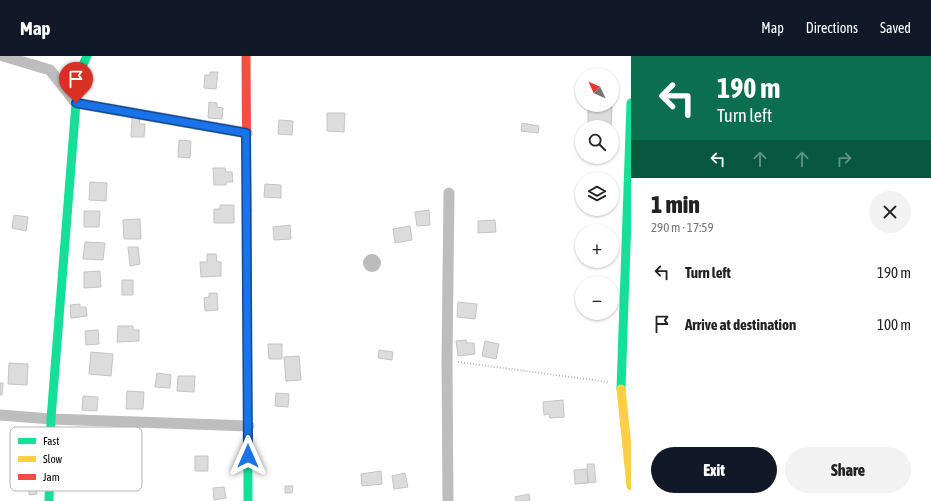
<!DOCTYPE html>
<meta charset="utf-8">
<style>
:root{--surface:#fff;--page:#f2f2f2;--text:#222;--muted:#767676;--accent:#111827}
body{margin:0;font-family:"Asap Condensed",sans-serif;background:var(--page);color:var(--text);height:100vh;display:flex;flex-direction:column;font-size:15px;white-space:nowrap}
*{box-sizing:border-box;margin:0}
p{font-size:13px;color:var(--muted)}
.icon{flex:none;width:22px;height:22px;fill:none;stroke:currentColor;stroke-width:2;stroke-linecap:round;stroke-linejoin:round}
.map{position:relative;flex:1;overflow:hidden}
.sheet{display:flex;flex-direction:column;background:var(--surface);width:300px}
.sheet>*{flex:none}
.top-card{background:#0b6e4f;color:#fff;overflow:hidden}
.needle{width:26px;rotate:314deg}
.buttons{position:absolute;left:575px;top:12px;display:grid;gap:8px}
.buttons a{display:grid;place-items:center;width:44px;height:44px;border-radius:50%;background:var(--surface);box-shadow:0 1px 3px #0004;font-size:20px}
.pin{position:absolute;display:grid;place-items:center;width:34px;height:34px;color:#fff;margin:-41px -17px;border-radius:50% 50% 50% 0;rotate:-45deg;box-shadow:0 0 4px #0007}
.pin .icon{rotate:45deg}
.me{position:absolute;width:44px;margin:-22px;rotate:0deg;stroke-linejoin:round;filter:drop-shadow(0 0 3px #0008)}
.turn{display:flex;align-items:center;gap:14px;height:84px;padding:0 20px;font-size:18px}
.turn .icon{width:52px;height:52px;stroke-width:2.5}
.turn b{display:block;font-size:28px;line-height:34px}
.lanes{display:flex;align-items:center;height:38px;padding:0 20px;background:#0003;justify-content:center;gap:20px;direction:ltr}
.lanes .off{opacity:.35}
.round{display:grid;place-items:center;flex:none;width:42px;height:42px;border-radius:21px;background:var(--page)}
.summary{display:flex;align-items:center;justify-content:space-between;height:68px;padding:0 20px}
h1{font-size:24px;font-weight:800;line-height:30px}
.cta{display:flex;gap:8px;margin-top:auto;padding:8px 20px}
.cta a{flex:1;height:46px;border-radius:24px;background:var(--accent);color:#fff;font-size:16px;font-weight:800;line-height:46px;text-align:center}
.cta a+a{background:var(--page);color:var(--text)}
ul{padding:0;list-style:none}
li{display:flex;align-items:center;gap:12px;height:52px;padding:0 20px}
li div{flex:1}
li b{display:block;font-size:15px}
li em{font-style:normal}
header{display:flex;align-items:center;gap:24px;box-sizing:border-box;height:56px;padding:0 20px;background:var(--accent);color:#fff}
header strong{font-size:19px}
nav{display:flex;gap:22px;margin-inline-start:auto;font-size:14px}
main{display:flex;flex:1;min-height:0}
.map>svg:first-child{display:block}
.water{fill:#bbb}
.building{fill:#dcdcdc;stroke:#c4c4c4}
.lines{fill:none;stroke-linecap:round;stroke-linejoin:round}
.path{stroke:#b8b8b8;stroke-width:2;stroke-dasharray:1 2;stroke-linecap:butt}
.street{stroke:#bdbdbd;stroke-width:11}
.fast{stroke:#16e098;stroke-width:9}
.slow{stroke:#ffcf43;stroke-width:9}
.jam{stroke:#f24e42;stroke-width:9}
.route-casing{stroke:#114b97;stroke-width:10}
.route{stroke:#1a73e8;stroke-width:7}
.key{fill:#fff;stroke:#b2b2b2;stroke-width:1}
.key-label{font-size:11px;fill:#000}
</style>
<header>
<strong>Map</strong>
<nav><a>Map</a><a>Directions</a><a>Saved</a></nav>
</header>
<main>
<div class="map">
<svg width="631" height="445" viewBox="0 0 631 445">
<rect width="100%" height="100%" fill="#fff"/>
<!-- water -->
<path class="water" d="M363 207a9 9 0 1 1 18 0a9 9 0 1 1-18 0Z"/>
<!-- building -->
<path class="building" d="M210 16H218L216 33 204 32 205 19H210Z
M209 46 217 47V51L223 52 222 63 208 62Z
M588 51H612L611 71H588Z
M327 57H345L344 76 327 75Z
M132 62 140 63 139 68H145L144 81H131Z
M279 64 293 65 292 79 278 78Z
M522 67 539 70 538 77 521 75Z
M179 84 191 85 190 102 178 101Z
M213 112H225L226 116H232L233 126H226V129H214Z
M90 126 107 127 106 145 89 144Z
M265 128 281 129V142L264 141Z
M220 149H234V167H214V153H220Z
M429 154 430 169 417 170 415 156Z
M84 155H100L99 171H84Z
M14 159 28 161 26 175 12 172Z
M140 163 141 183H124L123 164Z
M495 164 496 176 478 177V165Z
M290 169 291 183 274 184 273 171Z
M410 170 412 184 395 187 393 173Z
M85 186 105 187 103 204 83 203Z
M128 191H138L140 208 130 210Z
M207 198H216L217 206H221V220L201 221 200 206H207Z
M100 215 101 231 84 232V216Z
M122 224H133V239H122Z
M209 237H217L218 254 205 255 204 242 209 241Z
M458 246 477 248 475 263 457 261Z
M80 248V251H86L87 260 71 262 70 249Z
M118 270H133V274H139V285L117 286Z
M98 274 99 288 86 289 85 275Z
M466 284 467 287H474L475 298 458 300 456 285Z
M485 285 499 288 496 303 482 300Z
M268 288H282V303H269Z
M379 294 393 296 392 304 378 302Z
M91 296 113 298 111 320 89 318Z
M299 300 301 324 286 325 284 301Z
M9 307 28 308 27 329 8 328Z
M157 317 171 319 170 332 155 331Z
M178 320H195L194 336 177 335Z
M0 327H3L2 339H0Z
M127 335 144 336 143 353H126Z
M276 337 289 338 288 351 275 350Z
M83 340 98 341 97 355 82 354Z
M563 344 564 361 550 362 549 358 544 359 543 346Z
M195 400H208V415H195Z
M587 408H594L596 426 588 427Z
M587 413 588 427 575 428 574 414Z
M381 415 382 428 362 430 361 418Z
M405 417 408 431 394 433 392 420Z
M285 430H293L292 437H285Z
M224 431 226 442 214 444 213 432Z
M36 433 37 438 29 439V434Z
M529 438 530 445H516L515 441Z"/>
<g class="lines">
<!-- path -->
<path class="path" d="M458 306 608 326"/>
<!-- street -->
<path class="street" d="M3 0 50 14 76 47 247 77
M0 359 51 363 249 370
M448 445 447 305 449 137"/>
<!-- fast -->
<path class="fast" d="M247 155 248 445
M621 333 631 47
M49 445 51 363 76 47 82 11 87 0"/>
<!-- slow -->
<path class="slow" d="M621 333 631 430"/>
<!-- jam -->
<path class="jam" d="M246 0 247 155"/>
</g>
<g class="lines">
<!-- route casing -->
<g class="route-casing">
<path id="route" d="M76 47 246 77 248 400"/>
</g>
<!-- route -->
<use href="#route" class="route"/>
</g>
<!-- legend -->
<rect x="10" y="371" width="132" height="64" rx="6" class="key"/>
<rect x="18" y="382" width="18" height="6" fill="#16e098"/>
<rect x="18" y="400" width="18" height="6" fill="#ffcf43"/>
<rect x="18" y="418" width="18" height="6" fill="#f24e42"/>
<g class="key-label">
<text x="43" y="389">Fast</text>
<text x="43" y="407">Slow</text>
<text x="43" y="425">Jam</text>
</g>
</svg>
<div class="buttons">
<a><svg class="needle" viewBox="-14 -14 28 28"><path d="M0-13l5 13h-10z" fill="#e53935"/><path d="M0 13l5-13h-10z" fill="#767676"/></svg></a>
<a><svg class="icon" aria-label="search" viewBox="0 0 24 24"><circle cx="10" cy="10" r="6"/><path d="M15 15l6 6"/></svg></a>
<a><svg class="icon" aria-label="layers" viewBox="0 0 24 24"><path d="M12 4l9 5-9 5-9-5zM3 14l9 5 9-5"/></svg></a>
<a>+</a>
<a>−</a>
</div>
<div class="pin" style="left:76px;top:47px;background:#d93025"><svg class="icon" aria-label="arrive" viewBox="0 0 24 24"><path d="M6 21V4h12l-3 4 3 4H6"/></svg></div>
<svg class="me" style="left:248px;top:400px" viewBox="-20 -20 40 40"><path d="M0-17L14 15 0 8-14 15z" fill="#1a73e8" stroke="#fff" stroke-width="4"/></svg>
</div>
<section class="sheet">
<div class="top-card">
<div class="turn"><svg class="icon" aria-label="left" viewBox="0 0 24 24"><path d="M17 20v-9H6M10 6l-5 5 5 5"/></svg><div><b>190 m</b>Turn left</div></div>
<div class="lanes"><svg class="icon" aria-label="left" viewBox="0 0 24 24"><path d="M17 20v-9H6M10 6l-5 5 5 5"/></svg><svg class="icon off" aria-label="ahead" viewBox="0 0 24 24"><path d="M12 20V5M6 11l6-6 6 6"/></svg><svg class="icon off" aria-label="ahead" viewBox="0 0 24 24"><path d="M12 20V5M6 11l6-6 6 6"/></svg><svg class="icon off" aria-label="right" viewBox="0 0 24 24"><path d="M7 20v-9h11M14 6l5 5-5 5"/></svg></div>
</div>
<div class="summary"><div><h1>1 min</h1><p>290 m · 17:59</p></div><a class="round"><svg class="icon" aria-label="close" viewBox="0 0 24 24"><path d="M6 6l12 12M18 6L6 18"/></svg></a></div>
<ul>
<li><svg class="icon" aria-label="left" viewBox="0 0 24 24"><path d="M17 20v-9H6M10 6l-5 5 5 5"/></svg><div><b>Turn left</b></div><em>190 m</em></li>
<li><svg class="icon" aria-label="arrive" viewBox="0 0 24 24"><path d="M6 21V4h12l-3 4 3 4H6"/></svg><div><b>Arrive at destination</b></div><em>100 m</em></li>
</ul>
<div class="cta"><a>Exit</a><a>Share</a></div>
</section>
</main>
